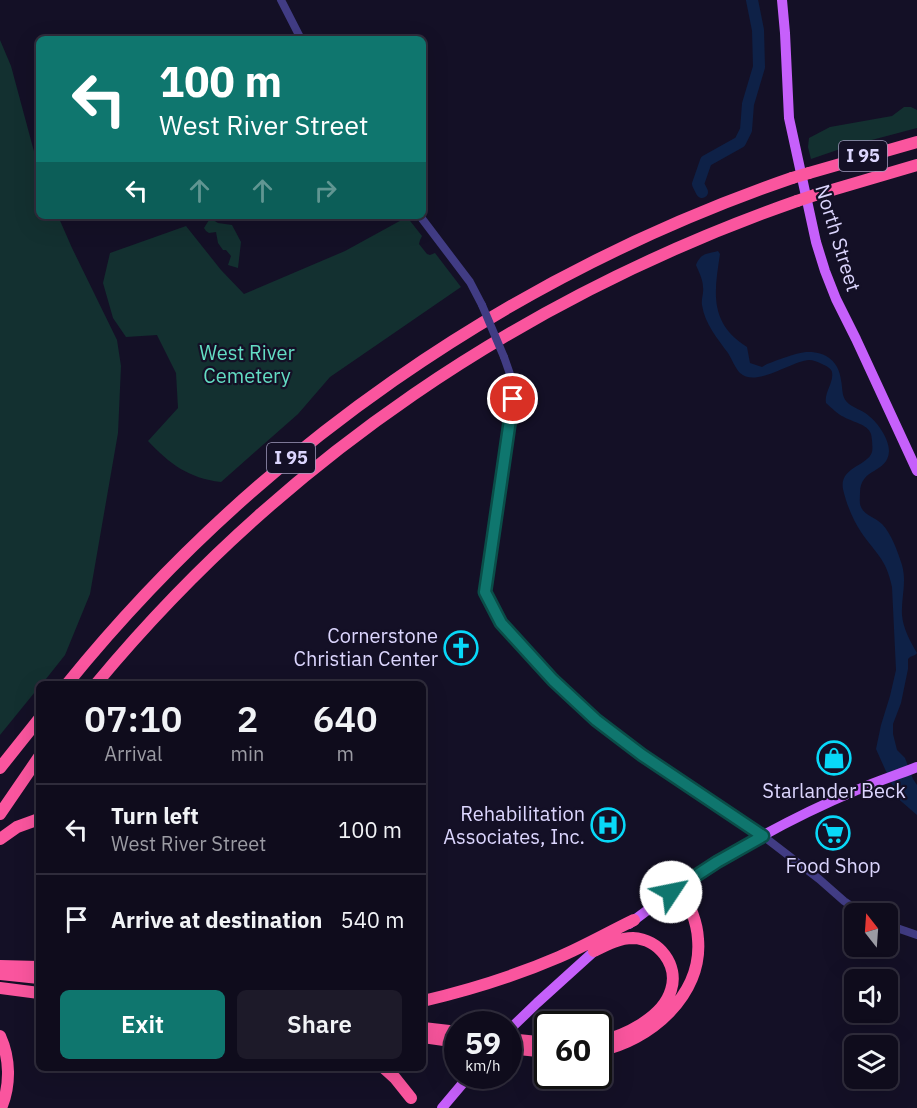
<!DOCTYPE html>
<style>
:root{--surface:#0f0c1c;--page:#1d1a29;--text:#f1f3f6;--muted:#9b9ba3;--line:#2f2c3b;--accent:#0f766e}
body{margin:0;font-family:"IBM Plex Sans",sans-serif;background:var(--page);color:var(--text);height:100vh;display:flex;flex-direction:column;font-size:22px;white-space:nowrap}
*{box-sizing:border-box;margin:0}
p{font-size:20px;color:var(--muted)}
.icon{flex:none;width:33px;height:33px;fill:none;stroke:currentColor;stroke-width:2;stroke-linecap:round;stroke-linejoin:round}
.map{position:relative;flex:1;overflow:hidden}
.drawer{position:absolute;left:36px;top:681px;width:390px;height:390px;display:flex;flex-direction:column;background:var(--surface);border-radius:9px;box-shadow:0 6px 24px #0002,0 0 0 2px var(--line)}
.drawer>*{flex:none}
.top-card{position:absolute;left:36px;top:36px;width:390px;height:183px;border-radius:9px;box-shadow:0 6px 24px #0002,0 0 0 2px var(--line);background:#0f766e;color:#fff;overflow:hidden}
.needle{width:39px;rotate:343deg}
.controls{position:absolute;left:844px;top:903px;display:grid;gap:12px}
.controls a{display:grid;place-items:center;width:54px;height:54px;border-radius:9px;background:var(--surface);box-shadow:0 6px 24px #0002,0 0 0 2px var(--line);font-size:30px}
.speed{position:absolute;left:444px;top:1011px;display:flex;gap:12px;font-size:30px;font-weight:700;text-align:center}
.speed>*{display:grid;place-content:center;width:78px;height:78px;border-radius:50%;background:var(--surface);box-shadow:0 6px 24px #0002,0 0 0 2px var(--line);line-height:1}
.speed small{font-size:15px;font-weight:400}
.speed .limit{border:3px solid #111;border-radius:9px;background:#fff;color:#111}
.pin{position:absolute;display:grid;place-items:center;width:51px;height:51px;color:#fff;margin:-26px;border:3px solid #fff;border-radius:50%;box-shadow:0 2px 6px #0007}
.me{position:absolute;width:66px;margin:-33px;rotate:56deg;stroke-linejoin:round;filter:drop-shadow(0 0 4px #0008)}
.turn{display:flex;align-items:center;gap:21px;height:126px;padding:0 24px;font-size:27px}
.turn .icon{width:78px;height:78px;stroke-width:2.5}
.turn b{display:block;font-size:42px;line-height:51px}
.lanes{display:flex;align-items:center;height:57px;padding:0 24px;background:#0003;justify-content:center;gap:30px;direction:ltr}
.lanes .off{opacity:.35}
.eta{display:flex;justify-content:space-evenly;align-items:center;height:102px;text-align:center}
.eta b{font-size:36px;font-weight:600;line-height:42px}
.action{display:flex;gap:12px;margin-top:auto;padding:12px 24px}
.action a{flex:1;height:69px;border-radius:9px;background:var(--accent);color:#fff;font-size:24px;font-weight:600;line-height:69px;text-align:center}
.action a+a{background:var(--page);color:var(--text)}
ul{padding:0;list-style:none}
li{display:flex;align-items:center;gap:18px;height:90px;padding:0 24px;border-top:2px solid var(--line)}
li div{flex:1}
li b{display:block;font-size:22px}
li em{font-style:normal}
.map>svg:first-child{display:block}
.green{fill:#133030}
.water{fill:#0e2147}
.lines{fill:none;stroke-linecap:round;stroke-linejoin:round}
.river{stroke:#0e2147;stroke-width:12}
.minor{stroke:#413c84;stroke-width:8}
.major{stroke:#c660fb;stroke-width:10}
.highway{stroke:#fa559e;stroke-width:12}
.minor-bridge{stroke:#413c84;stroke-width:8}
.highway-bridge{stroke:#fa559e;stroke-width:12}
.route-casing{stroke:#0a4d48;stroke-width:15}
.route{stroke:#0f766e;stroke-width:10}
.labels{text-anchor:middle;stroke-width:4.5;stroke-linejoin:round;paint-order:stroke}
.shield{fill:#141026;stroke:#a09bbd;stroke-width:1.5}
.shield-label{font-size:18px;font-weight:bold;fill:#dcd6fe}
.street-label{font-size:20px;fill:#dcd6fe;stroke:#141026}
.park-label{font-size:20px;fill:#63ddc3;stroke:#141026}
.poi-label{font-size:20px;fill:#dcd6fe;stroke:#141026;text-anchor:end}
</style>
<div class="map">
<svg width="917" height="1108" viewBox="0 0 917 1108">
<rect width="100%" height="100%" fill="#141026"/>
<!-- green -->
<path class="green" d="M0 40 11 66 39 170V216H58L72 248 117 340 121 366 118 433 90 594 65 655 42 684H39V687L0 735Z
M904 107H911L917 110V128L849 146 811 159 808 147 809 138 830 127 892 116Z
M407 217 422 236 420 240 419 244 427 254 430 255 435 253 461 287 330 377 298 414 221 482C188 478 170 464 148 441L178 408 176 373 157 335 126 337 113 318 103 283 110 253 186 226 221 270 244 294 345 251Z
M209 220H213L218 223 232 225 241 242 238 268 228 265 231 256 226 250H223L218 243 216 232 209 233 206 231 204 228Z"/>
<!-- water -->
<path class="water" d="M718 251 720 254C714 293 709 323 747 347L750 363 762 367 767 364C778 360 795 353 806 352 825 351 839 361 841 380 843 389 841 398 849 404 856 409 864 411 869 416 878 423 889 439 889 451 888 474 860 467 860 493 860 497 859 503 861 507 864 515 876 518 882 524 891 533 898 552 902 565 907 583 901 597 902 615 903 628 910 641 917 653L915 655 910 657 908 659V669L901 703 893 724V734L897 750 905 758 913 779 917 785V815L895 796 893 787 876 749 881 725 890 696 896 670 892 587C886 558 876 554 861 532 853 520 846 503 843 489 839 467 868 466 872 452 873 448 872 438 871 434 868 424 852 422 844 417 837 414 832 408 826 403 824 392 834 383 832 372 831 368 826 366 822 364 818 362 813 360 809 360 791 361 756 388 740 373 735 368 732 359 728 353 717 338 705 324 702 305 701 299 704 293 703 287 703 280 699 272 696 265 701 253 706 254 718 251Z"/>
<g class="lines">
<!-- river -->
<path class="river" d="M702 192 698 184 706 161 740 142 746 130 748 104 759 67 758 30 752 0"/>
<!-- minor -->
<path class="minor" d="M281 0 301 39
M420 216 470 282 482 305
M504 357 511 377 513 399 485 592 501 623 553 680 596 720 642 755 763 836 819 879 844 901 863 914
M888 925 917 935"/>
<!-- major -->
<path class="major" d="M782 0 785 33 789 118 816 242 825 271 836 299 856 339 917 471
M629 924C698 870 776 824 857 790 877 781 897 775 917 767
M508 1031 537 1003 600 946
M442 1108 469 1076"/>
<!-- highway -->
<path class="highway" d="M809 173 917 142
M815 195 917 165
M67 684C256 451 508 276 792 178
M96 684C282 460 523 297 797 201
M0 768 39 719
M0 814 39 757
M0 839 17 827 39 819
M594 951C606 945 619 938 633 938 659 939 679 965 671 990 663 1018 624 1036 598 1042
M0 966 39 967
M0 974 39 978
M0 988 39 993
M423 1001C470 990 515 976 559 957 585 946 609 932 634 920
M423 1028 458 1032
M0 1036C10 1058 11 1085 1 1108
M423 1037 458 1042
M508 1039 548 1043
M508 1048 548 1052
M598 1051C650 1041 703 995 698 939 697 920 689 903 679 887
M384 1068 395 1078 411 1098"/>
<!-- minor-bridge -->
<path class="minor-bridge" d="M482 305 504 357"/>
<!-- highway-bridge -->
<path class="highway-bridge" d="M792 178 809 173
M797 201 815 195"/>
</g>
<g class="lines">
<!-- route casing -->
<g class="route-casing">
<path id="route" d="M513 399 485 592 501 623 553 680 596 720 642 755 763 836 717 862 671 892"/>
</g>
<!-- route -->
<use href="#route" class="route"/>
</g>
<!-- icons -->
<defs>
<g id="church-ring" transform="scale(1.725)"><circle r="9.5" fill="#141026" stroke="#08d8f8" stroke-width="1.5"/><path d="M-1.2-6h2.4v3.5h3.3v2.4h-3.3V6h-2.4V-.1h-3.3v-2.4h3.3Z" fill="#08d8f8"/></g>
<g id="shop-ring" transform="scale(1.725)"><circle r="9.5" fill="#141026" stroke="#08d8f8" stroke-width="1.5"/><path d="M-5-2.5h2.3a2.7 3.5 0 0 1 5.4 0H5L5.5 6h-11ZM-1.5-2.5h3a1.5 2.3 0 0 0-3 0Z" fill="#08d8f8"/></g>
<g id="hospital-ring" transform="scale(1.725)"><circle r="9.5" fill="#141026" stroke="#08d8f8" stroke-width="1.5"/><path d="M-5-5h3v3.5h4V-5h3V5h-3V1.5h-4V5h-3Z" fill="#08d8f8"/></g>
<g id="supermarket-ring" transform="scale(1.725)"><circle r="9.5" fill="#141026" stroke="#08d8f8" stroke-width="1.5"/><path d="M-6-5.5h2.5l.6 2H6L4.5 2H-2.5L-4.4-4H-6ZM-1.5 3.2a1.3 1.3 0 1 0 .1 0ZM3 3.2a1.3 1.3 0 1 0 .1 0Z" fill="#08d8f8"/></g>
</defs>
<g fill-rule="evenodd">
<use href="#church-ring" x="461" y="648"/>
<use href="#shop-ring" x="834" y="758"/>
<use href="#hospital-ring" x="608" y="825"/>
<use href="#supermarket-ring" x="833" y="833"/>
</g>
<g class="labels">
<!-- shield labels -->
<g class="shield">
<rect x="839" y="141" width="48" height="30" rx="4.5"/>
<rect x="267" y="443" width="48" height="30" rx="4.5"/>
</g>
<g class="shield-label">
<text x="863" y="162">I 95</text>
<text x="291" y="464">I 95</text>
</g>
<!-- street labels -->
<g class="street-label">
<text transform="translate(838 238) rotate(73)" y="7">North Street</text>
</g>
<!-- park labels -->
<g class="park-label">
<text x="247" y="360">West River<tspan x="247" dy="23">Cemetery</tspan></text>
</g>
<!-- poi labels -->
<g class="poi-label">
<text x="438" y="643">Cornerstone<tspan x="438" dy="23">Christian Center</tspan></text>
<text x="834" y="798" text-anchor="middle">Starlander Beck</text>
<text x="585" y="821">Rehabilitation<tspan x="585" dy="23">Associates, Inc.</tspan></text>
<text x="833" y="873" text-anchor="middle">Food Shop</text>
</g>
</g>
</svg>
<div class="controls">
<a><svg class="needle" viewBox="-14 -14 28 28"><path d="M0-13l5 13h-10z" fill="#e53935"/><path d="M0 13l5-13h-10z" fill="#9b9ba3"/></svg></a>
<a><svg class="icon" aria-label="sound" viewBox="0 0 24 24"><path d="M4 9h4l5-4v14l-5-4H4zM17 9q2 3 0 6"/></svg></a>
<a><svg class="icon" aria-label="layers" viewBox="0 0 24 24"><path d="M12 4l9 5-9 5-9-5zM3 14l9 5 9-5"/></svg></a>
</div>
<div class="speed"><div>59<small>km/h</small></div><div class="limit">60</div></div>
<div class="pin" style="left:513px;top:399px;background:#d93025"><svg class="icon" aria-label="arrive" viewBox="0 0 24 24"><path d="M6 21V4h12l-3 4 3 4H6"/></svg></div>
<svg class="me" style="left:671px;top:892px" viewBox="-20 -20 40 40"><circle r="19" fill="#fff"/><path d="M0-13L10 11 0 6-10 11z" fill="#0f766e"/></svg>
<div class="top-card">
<div class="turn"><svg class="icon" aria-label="left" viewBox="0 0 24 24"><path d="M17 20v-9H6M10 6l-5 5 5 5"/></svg><div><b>100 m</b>West River Street</div></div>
<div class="lanes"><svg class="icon" aria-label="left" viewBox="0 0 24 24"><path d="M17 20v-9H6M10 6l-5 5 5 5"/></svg><svg class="icon off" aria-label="ahead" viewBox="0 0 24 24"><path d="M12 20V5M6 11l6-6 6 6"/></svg><svg class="icon off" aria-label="ahead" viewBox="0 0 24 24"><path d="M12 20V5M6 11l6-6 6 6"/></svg><svg class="icon off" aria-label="right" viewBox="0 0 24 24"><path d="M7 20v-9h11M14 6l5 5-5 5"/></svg></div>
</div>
<section class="drawer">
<div class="eta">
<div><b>07:10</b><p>Arrival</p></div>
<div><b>2</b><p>min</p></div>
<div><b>640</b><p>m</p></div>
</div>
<ul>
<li><svg class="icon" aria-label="left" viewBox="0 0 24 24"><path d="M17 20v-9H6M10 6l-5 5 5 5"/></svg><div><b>Turn left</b><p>West River Street</p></div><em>100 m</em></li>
<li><svg class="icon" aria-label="arrive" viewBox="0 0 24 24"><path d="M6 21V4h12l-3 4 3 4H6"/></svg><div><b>Arrive at destination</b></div><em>540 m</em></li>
</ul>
<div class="action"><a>Exit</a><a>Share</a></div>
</section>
</div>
